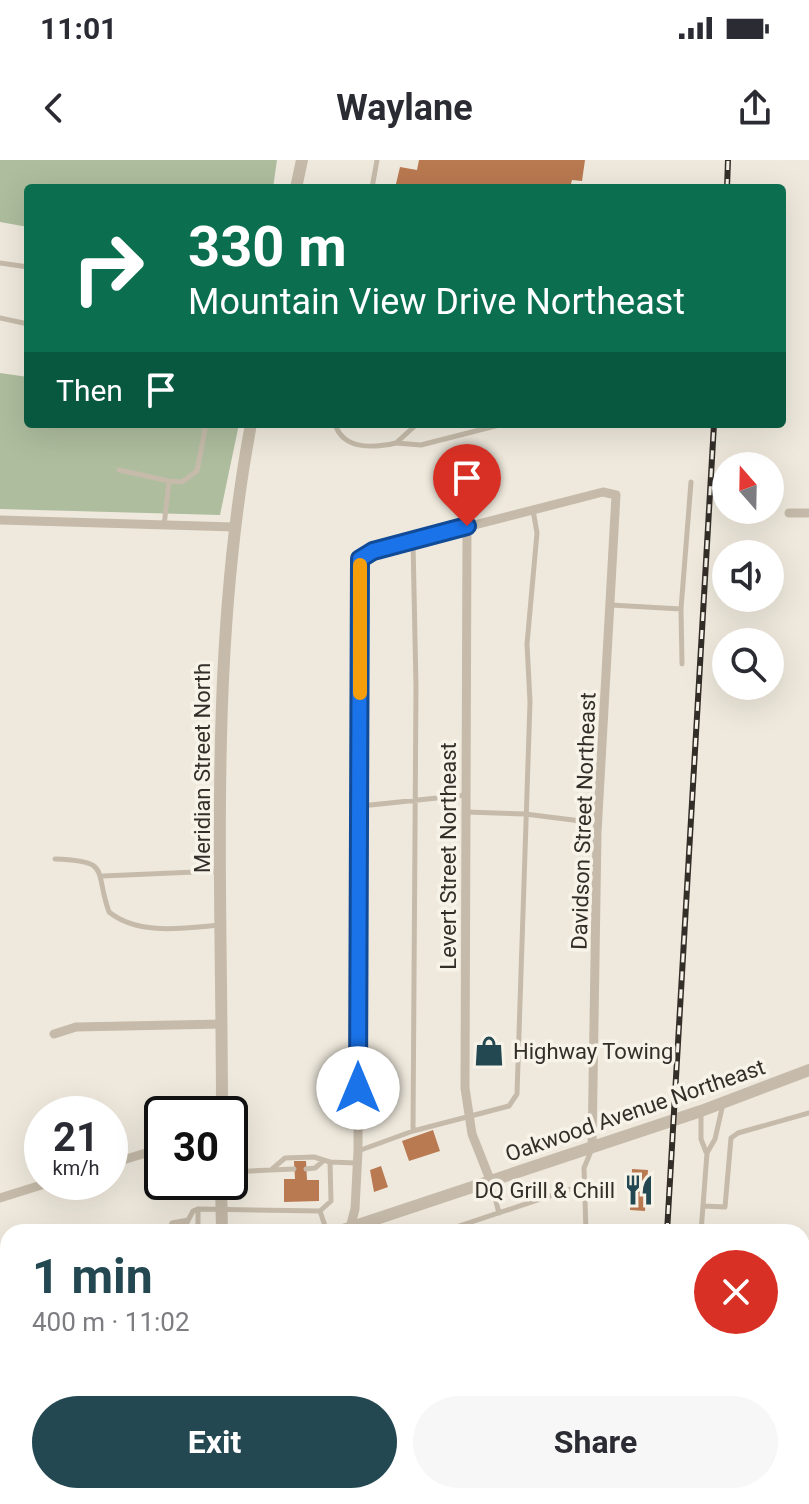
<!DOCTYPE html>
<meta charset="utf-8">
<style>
:root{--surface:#fff;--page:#f7f7f7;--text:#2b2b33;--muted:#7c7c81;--accent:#234852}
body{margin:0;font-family:Roboto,sans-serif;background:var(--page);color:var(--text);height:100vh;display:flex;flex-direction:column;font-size:30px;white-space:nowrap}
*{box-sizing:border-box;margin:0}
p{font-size:26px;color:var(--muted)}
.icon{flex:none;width:44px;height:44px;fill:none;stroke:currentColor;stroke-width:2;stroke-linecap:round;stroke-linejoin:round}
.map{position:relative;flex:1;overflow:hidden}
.side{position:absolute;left:0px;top:1064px;width:810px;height:280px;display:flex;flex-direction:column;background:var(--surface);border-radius:24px 24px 0 0;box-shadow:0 8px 32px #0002}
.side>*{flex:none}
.top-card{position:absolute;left:24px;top:24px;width:762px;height:244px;border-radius:8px;box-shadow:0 8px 32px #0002;background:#0b6e4f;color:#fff;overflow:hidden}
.needle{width:52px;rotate:340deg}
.buttons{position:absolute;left:712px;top:292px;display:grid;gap:16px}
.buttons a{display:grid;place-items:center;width:72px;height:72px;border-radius:50%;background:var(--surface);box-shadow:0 8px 32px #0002;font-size:40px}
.speed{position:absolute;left:24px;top:936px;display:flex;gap:16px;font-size:40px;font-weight:700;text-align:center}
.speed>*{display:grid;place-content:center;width:104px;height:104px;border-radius:50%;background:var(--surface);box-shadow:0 8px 32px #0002;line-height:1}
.speed small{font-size:20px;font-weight:400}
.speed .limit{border:4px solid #111;border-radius:12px;background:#fff;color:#111}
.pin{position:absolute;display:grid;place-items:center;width:68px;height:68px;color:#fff;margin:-82px -34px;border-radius:50% 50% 50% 0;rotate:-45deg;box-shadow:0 0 8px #0007}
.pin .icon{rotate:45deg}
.me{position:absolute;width:88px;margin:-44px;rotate:0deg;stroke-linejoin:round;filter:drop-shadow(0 0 6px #0008)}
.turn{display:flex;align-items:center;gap:28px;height:168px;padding:0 32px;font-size:36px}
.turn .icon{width:104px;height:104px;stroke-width:2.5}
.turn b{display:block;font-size:56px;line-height:68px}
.then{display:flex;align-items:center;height:76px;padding:0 32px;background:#0003;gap:16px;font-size:30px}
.round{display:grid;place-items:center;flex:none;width:84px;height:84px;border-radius:42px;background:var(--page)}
.headline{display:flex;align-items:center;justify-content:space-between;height:136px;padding:0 32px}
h1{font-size:48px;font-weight:700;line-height:60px;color:var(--accent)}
.cta{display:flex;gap:16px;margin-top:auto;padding:16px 32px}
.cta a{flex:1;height:92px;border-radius:48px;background:var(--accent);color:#fff;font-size:32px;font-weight:700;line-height:92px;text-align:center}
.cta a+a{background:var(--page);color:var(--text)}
.status{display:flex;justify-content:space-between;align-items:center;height:56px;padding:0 40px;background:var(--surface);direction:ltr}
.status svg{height:22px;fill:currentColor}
header{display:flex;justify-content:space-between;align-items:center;height:104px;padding:0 32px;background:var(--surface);font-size:36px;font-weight:700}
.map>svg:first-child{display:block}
.green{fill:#aebd9e}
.building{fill:#b97951}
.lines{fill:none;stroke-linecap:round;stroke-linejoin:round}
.path{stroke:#b2a594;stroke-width:2;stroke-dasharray:4 4;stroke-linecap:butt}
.service{stroke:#c6bbaa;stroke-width:5}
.minor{stroke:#c6bbaa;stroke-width:9}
.tertiary{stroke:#c6bbaa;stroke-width:12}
.rail-casing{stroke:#342e29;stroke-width:6}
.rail{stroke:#f7f3e9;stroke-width:3;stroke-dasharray:9;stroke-linecap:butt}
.route-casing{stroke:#114b97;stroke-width:20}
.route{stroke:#1a73e8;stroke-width:14}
.slow{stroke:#f59e0b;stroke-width:14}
.labels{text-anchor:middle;stroke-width:7;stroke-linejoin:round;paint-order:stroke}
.street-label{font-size:22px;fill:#342e29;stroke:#f7f3e9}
.poi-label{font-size:22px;fill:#342e29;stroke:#f7f3e9;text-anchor:start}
</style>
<div class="status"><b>11:01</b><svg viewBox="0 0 49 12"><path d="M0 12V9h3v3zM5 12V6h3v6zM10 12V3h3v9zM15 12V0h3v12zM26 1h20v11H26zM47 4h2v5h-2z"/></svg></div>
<header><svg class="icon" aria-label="back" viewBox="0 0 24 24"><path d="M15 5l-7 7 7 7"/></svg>Waylane<svg class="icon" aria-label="share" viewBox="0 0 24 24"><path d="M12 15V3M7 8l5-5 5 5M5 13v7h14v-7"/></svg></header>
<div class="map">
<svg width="809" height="1344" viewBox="0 0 809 1344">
<rect width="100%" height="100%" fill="#efe9dd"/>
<!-- green -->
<path class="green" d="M0 0H277L273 28H28V67L0 62Z
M0 213 28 217V264H239L220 355 0 349Z
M802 1313H809V1344H692L691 1336H802Z"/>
<!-- building -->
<path class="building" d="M419 0H585L582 21 572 20 570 28H395L400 7 417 10Z
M433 970 440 991 409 1001 402 981Z
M294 1001H306L307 1020H319V1041L284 1042V1019H295Z
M381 1006 388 1027 374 1032 370 1010Z
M632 1009 648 1010 645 1051 630 1050Z
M802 1119H809V1151H802Z
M802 1220 809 1221V1253H802Z
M58 1336H145V1344H58Z
M382 1336H482L481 1344H382Z
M510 1336H631L630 1344H510Z"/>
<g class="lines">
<!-- path -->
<path class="path" d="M237 1344V1336"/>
<!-- service -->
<path class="service" d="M372 28 377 0
M0 103 28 107
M0 158 28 164
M335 264C343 290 374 288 396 283
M417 264 396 283 421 285 503 264
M119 310 169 321 164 366
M169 321 182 322 197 311 206 264
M611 445 681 449
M682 504 681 449 691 322
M361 646 466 635
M466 652 525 654 597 663
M55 699C112 701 94 710 109 752 139 776 185 768 220 765
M103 716 218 711
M701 952V979L706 992
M413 971 416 527 413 381
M358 991 413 971 509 946 517 934 530 542 527 484 537 373 533 350
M306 1009 315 1008 322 1002
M271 1010 294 1009
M230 1012 271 1010 285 998 314 997 330 1002
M491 1023 499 1053
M703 1046 725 1047 731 978 738 973 809 953
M320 1051 331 1041 330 1002 356 1003
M183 1070 193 1051 198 1049
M168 1072 172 1063 188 1060
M198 1072V1049L320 1051 327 1072
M441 1072 583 1025
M586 1072 584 1008 591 991
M701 1072 707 993 715 979 723 944
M802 1095H809
M802 1276 809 1277
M19 1336 21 1344"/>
<!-- minor -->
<path class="minor" d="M789 353H809
M0 360 234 367
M467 366 465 928 472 974 491 1022
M54 874 76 867 222 864
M110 1004 162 988
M0 1038 51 1022
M350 1068 355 1049 358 991 360 399 373 391 603 332 616 335 597 673 592 988
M0 1224 8 1247
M40 1336 43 1344"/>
<!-- tertiary -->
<path class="tertiary" d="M296 28 302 0
M222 954C222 723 208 492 251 264
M221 1022 222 1072
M337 1072 701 951 809 910
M0 1192 8 1189
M222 1344V1336"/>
<!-- rail casing -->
<g class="rail-casing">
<path id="rail" d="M727 28 728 0
M667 1072 714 264
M652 1344V1336"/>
</g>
<!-- rail -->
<use href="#rail" class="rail"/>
</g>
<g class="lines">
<!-- route casing -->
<g class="route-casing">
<path id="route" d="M358 928 360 399 373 391 467 366"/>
</g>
<!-- route -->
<use href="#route" class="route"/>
<!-- slow -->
<path class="slow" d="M360 533V405"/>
</g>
<!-- icons -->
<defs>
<g id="shop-bare" transform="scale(2.4)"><path d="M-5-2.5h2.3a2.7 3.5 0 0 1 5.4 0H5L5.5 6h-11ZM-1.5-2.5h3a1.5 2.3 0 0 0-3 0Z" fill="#234852" stroke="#f7f3e9" stroke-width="2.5" paint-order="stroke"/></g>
<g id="restaurant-bare" transform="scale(2.4)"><path d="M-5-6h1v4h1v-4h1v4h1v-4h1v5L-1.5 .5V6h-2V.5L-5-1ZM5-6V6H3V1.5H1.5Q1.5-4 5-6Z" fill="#234852" stroke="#f7f3e9" stroke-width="2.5" paint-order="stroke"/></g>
</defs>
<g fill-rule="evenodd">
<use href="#shop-bare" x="489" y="891"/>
<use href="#restaurant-bare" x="639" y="1030"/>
</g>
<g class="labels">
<!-- street labels -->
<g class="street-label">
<text transform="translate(202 608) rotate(-90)" y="8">Meridian Street North</text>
<text transform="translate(583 661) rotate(-88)" y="8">Davidson Street Northeast</text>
<text transform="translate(448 696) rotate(-90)" y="8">Levert Street Northeast</text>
<text transform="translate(635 950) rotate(-19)" y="8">Oakwood Avenue Northeast</text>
</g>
<!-- poi labels -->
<g class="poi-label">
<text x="513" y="899">Highway Towing</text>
<text x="615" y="1038" text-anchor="end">DQ Grill &amp; Chill</text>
</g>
</g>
</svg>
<div class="buttons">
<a><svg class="needle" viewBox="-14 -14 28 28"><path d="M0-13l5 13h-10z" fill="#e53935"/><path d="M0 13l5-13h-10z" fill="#7c7c81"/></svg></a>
<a><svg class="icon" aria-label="sound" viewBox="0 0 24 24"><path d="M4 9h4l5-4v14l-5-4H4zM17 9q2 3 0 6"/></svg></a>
<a><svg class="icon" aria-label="search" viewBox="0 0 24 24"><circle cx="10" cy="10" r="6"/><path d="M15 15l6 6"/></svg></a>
</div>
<div class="speed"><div>21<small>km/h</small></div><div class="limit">30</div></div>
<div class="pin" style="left:467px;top:366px;background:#d93025"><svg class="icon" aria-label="arrive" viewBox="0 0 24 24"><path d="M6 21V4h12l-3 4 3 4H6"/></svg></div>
<svg class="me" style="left:358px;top:928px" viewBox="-20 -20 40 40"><circle r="19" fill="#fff"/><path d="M0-13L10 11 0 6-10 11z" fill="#1a73e8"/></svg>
<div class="top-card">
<div class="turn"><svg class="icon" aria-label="right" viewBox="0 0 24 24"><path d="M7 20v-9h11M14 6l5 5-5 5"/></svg><div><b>330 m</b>Mountain View Drive Northeast</div></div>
<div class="then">Then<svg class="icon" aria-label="arrive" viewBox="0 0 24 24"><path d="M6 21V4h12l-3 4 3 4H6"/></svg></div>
</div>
<section class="side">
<div class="headline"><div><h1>1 min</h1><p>400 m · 11:02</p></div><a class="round" style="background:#d93025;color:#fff"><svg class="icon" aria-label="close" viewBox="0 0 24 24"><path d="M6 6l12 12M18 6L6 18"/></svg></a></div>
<div class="cta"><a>Exit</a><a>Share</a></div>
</section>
</div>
